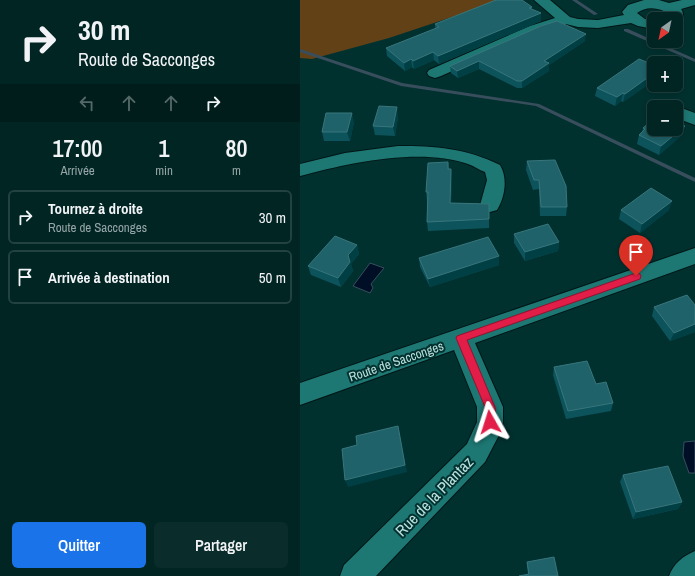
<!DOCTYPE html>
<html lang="fr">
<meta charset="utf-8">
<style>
:root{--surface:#002523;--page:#0a2d2b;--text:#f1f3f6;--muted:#95a5a6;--line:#224241;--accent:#1a73e8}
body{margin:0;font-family:"Archivo Narrow",sans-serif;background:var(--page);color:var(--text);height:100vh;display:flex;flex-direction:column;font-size:15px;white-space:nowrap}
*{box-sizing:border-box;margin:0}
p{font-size:13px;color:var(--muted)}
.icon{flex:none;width:22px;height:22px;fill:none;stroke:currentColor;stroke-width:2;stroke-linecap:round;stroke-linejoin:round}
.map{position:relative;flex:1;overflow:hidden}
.drawer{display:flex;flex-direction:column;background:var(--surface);width:300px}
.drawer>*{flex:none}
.hud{background:#002523;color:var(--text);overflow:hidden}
.needle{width:26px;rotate:213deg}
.buttons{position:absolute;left:347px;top:12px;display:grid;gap:8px}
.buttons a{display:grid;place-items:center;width:36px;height:36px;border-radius:6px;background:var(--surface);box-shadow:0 2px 6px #0003,0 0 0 1px var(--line);font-size:20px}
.pin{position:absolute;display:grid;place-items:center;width:34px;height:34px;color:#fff;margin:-41px -17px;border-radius:50% 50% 50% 0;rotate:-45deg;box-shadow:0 0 4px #0007}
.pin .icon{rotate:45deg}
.me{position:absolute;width:44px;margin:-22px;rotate:354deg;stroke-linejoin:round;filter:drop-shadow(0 0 3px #0008)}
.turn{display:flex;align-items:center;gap:14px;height:84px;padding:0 12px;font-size:18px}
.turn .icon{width:52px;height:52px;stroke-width:2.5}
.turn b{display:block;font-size:28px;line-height:34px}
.lanes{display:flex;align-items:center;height:38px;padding:0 12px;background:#0003;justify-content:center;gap:20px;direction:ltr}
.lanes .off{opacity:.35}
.eta{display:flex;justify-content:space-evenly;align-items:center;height:68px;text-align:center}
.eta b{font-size:24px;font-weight:600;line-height:28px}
.primary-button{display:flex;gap:8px;margin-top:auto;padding:8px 12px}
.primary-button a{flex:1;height:46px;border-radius:6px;background:var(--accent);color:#fff;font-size:16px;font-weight:600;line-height:46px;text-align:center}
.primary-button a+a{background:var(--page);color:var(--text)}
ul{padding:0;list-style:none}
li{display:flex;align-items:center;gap:12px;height:54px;margin:0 8px 6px;padding:0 4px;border:2px solid var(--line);border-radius:6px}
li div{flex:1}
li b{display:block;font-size:15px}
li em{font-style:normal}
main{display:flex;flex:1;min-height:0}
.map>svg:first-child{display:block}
.green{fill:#624116}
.water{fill:#000f26;stroke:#384e5d}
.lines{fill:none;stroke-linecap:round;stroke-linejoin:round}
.stream{fill:#384e5d;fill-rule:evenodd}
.minor-casing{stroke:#001615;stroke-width:2}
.minor{fill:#1d7773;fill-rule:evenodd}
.wall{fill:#0d535c}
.shaded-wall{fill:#003f44}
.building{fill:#1f626a;stroke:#38767c}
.route{fill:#e11d48;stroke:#92132f}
.labels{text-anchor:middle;stroke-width:4;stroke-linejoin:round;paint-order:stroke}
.street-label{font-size:13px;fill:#b9e0dd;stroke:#00312f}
.near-street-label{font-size:16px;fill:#b9e0dd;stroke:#00312f}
</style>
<main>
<section class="drawer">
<div class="hud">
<div class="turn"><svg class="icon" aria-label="right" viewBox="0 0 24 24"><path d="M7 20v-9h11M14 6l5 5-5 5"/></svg><div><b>30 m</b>Route de Sacconges</div></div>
<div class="lanes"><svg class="icon off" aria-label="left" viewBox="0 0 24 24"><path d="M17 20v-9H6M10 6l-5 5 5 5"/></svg><svg class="icon off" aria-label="ahead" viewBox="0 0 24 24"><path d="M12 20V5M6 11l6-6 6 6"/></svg><svg class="icon off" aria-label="ahead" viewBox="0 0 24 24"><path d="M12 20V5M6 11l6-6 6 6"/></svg><svg class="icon" aria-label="right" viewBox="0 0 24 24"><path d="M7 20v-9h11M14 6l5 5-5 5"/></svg></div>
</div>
<div class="eta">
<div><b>17:00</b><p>Arrivée</p></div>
<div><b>1</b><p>min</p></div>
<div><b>80</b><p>m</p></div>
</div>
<ul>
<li><svg class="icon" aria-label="right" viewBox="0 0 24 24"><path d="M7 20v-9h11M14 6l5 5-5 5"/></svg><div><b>Tournez à droite</b><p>Route de Sacconges</p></div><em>30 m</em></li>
<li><svg class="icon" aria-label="arrive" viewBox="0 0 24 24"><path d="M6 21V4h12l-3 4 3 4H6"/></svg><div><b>Arrivée à destination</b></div><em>50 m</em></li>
</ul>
<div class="primary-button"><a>Quitter</a><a>Partager</a></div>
</section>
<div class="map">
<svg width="395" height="576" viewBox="0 0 395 576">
<rect width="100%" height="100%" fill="#00312f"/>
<!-- green -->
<path class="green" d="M0 0H203L89 38 12 59 0 58Z"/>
<!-- water -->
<path class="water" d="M70 263 84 268 71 284 73 288 70 293 53 286Z
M395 441V473H389L383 456 384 442Z"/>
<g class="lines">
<!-- stream -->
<path class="stream" d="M272 0H277L298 14 294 15Z
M324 29H328L395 59V62L324 31Z
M0 49 102 83 239 104 395 178V182L236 106 101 86 0 52Z"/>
<!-- minor casing -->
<g class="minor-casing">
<path id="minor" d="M234 0H250L270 17 278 19 298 20 324 15 322 12 328 5 344 0H359L369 3 382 0H395V5L381 9C385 15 383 21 376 23V19H368L369 14C359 7 346 6 337 13L345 19 354 21V29L338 26 331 23 298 28 278 27 266 24 240 32 141 76 135 78 129 76 127 73 129 70 230 26 255 18Z
M376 106 395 113V125L376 118V107H372Z
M98 146C136 146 165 148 200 165 208 178 205 197 197 210L190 212 183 210 180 205 187 180 185 172C179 170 174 166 168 164 121 147 47 163 0 176V164L45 153Z
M395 248V264L175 343 203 407V422L198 437 185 462 76 576H40L44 565 167 444 177 422V407L154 350 0 405V383Z
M395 551V576H369C374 563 382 557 395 551Z"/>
</g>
<!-- minor -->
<use href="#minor" class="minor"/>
</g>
<!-- wall -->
<path class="wall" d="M232 7V9L241 21 139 64 134 60 114 69 112 67 105 71 87 56 86 48 135 29V24Z
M285 41 249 65V71L222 88H217L179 69 158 78 151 73 150 66Z
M354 65V76L353 81 323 102 321 101 315 106 295 96 297 88Z
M98 117 95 136 75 135 73 126Z
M54 122 50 141H24L22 132Z
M385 126 382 135 359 155 337 144 339 135 342 132 343 128Z
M227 161 267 207 266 216H240L239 189 233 190 226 170Z
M148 162 149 169H151L152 178 151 203 189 204V228L128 231 127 222V201L126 192Z
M321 210H369L340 233 319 219Z
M214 234 259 242 258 251 225 261 214 243Z
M57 245 59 254 51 264 53 271 41 287 11 275 8 266Z
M119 258 199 265 130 287 120 267Z
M395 305V332L370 341 352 316 354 307Z
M254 367 296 384 313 403 311 411 266 419 253 375Z
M323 475 382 502 378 509 333 519 320 482Z
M227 562 258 576 228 574 227 567Z"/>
<!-- shaded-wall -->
<path class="shaded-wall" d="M241 13V21L139 64 138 56Z
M286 34 285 41 249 65V71L222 88V81L244 61Z
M133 52 134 60 114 69 113 61Z
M111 59 112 67 105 71 104 63Z
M179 61V69L158 78 157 71Z
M354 69V76L353 81 323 102 325 94Z
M323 93 321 101 315 106 317 97Z
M97 107 98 117 95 136 93 127Z
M52 113 54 122 50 141 47 132Z
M385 126 382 135 359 155 361 146Z
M151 169 152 178 151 213 150 203Z
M372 201 369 210 340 233 342 224Z
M259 242 258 251 225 261V252Z
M57 245 59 254 51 264 53 271 41 287 38 278 48 255Z
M199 256V265L130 287 128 279Z
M395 324V332L370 341 374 333Z
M98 426 100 434 107 472 48 487 45 480Z
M382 502 378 509 333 519 336 512Z"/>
<!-- building -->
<path class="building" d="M196 0H222L232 7 229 8 241 13 138 56 133 52 113 61 111 59 104 63 86 48 139 27 135 24Z
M257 21 286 34 244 61 249 63 222 81H217L179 61 157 71 150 66 241 26Z
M339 59 354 65V69L352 71 354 72V73L325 94 323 93 317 97 297 88Z
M79 106 97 107 93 127 73 126Z
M26 113H52L47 132H22Z
M354 119V129H376V122L385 126 361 146 339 135 345 129 343 128Z
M255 160 266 186 267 207H241L239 180H234L227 161Z
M148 162V169H151L150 203 189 204V219L127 222 128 192H126L128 163Z
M351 188 372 201 342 224 321 210Z
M248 224 259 242 225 252 214 234Z
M35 236 57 245 48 255 50 262 38 278 8 266Z
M188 237 199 256 128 279 119 258Z
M387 295 395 305V324L374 333 354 307Z
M287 361 296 384 306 382 313 403 268 411 254 367Z
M98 426 105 465 45 480 42 449 57 445 56 436Z
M368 466 382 502 336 512 323 475Z
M254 557 258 576H219L229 574 227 562Z"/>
<!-- route -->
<path class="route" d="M336 273 340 274 341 276 340 279 167 340 195 407 196 422 194 425 190 427 187 425 185 422V407L156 338 157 336Z"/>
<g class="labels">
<!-- street labels -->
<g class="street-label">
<text transform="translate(96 361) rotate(-19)" y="5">Route de Sacconges</text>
</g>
<!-- near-street labels -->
<g class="near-street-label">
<text transform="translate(134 496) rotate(-46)" y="6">Rue de la Plantaz</text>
</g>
</g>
</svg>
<div class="buttons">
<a><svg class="needle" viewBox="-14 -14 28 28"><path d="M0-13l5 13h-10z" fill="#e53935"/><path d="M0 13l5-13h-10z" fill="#95a5a6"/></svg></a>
<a>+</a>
<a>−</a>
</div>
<div class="pin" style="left:336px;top:276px;background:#d93025"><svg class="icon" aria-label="arrive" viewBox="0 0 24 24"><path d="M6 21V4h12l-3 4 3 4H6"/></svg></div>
<svg class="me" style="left:190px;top:422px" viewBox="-20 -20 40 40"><path d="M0-17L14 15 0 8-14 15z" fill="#e11d48" stroke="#fff" stroke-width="4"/></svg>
</div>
</main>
